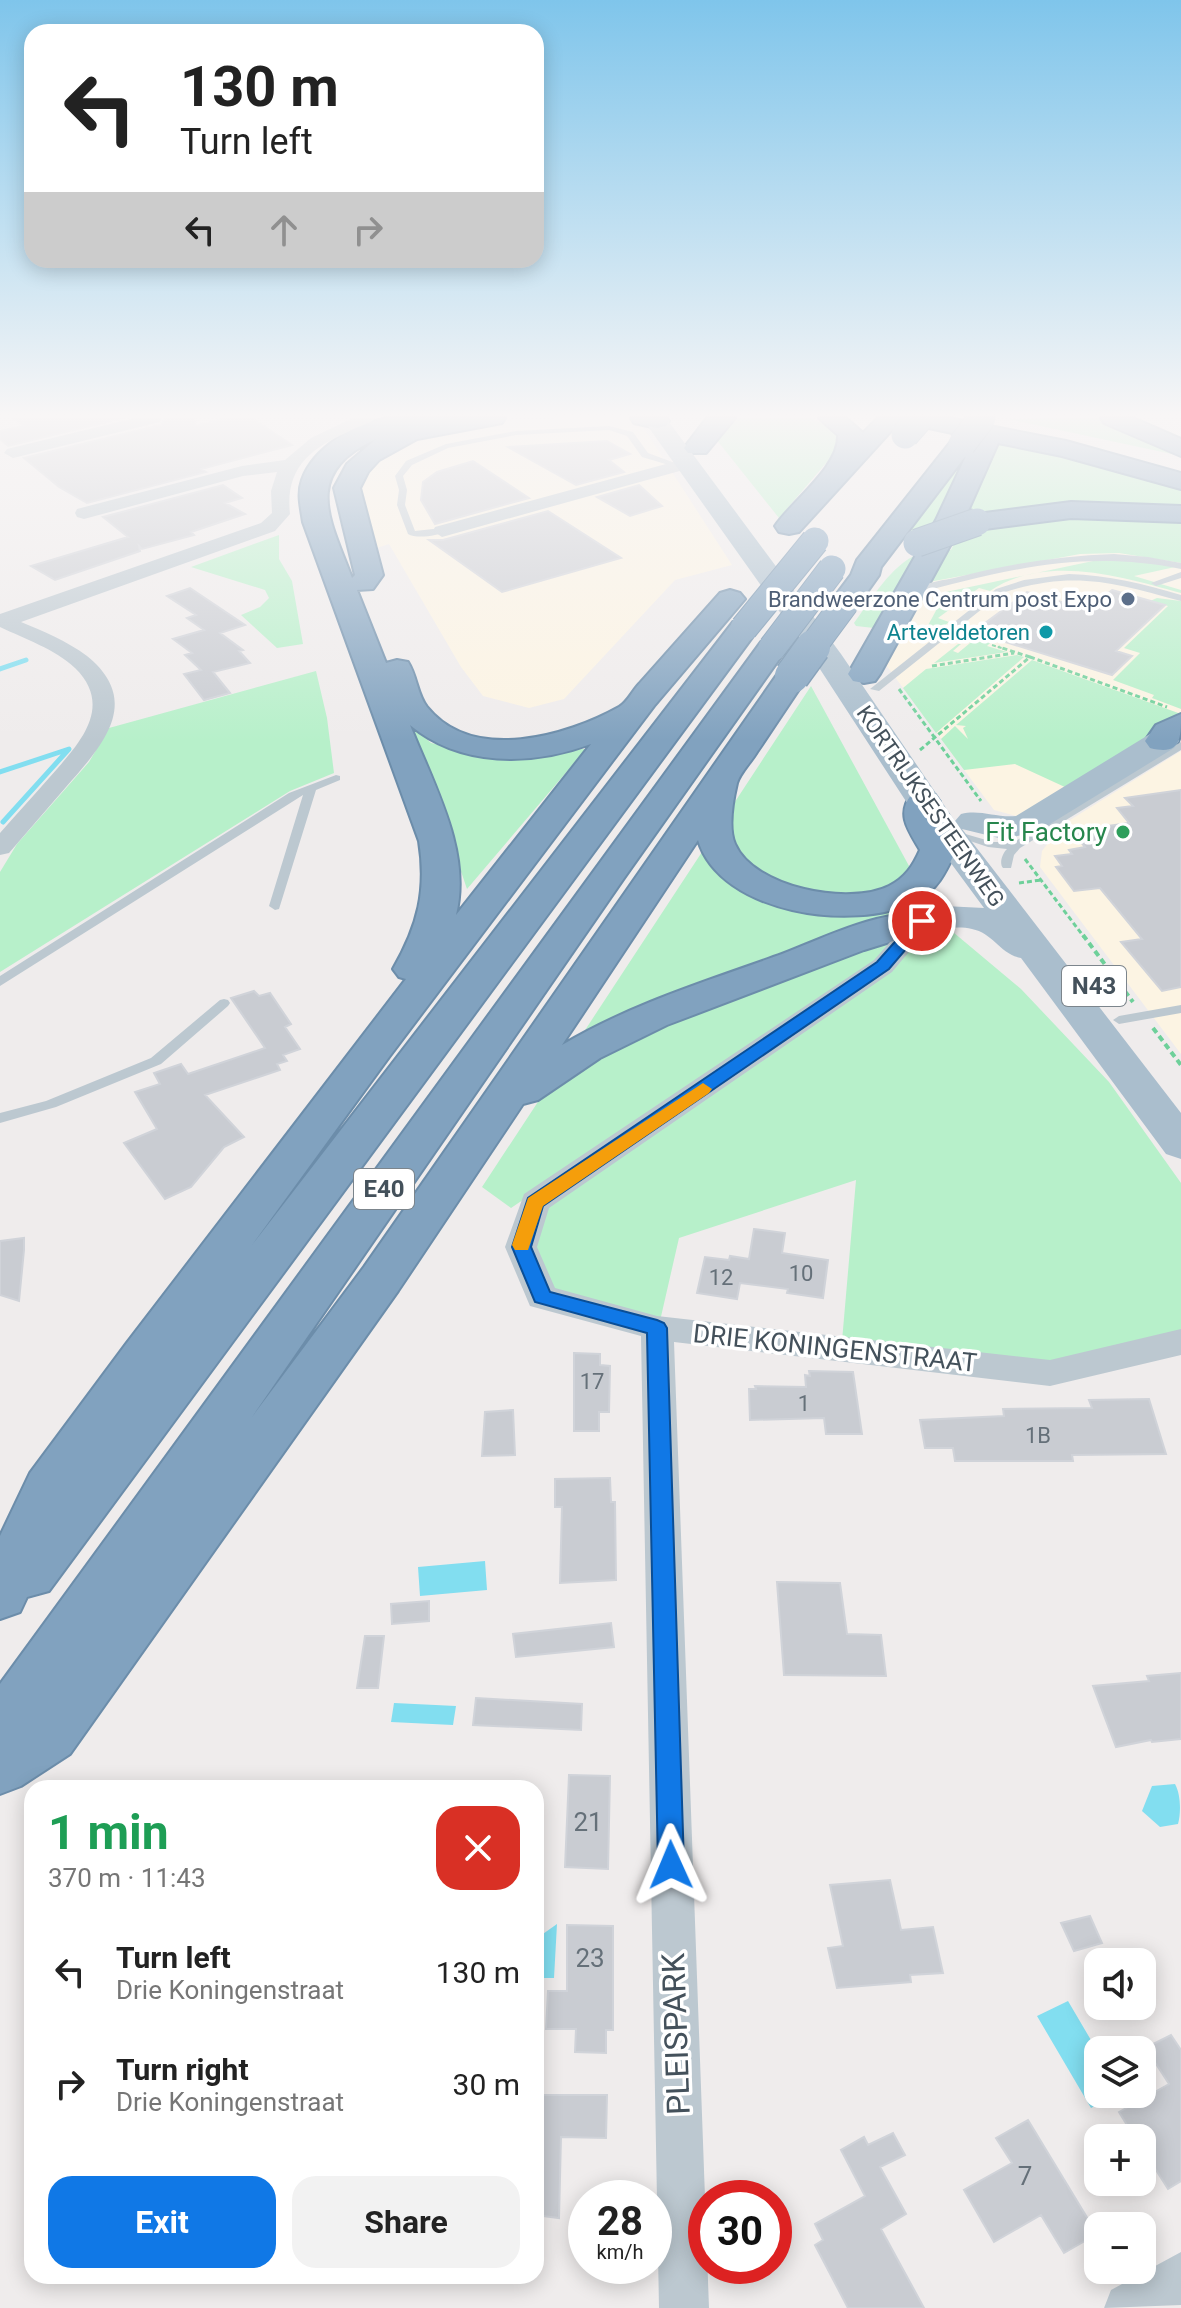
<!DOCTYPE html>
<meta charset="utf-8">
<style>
:root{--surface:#fff;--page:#f2f2f2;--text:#222;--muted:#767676;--accent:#1078e6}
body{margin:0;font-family:Roboto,sans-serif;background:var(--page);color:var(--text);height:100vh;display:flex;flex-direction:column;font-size:30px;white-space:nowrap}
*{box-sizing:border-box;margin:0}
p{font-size:26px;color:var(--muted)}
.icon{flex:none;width:44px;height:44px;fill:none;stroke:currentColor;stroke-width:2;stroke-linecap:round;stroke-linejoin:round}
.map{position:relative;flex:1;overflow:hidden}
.drawer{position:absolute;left:24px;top:1780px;width:520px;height:504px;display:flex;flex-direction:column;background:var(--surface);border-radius:24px;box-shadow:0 4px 20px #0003}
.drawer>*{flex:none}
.banner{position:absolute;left:24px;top:24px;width:520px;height:244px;border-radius:24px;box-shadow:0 4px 20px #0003;background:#fff;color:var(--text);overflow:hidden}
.fabs{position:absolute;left:1084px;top:1948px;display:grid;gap:16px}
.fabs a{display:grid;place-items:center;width:72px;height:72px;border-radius:16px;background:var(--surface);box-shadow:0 4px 20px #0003;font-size:40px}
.speed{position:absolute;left:568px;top:2180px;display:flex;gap:16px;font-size:40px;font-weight:700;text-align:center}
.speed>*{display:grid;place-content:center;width:104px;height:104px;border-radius:50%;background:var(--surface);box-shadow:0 4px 20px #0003;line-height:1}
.speed small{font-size:20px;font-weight:400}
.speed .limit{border:12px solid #d22;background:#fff;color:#111}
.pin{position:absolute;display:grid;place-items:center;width:68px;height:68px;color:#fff;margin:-34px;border:4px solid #fff;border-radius:50%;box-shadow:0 2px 8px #0007}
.me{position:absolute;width:88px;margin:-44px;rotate:359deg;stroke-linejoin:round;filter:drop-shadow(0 0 6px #0008)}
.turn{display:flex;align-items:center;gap:28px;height:168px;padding:0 24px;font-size:36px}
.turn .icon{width:104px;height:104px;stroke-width:2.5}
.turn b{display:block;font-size:56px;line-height:68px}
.lanes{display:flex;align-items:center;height:76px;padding:0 24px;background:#0003;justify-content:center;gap:40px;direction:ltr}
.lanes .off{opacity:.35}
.round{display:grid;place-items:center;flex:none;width:84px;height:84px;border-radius:24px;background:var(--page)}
.head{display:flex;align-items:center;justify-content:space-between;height:136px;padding:0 24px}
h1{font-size:48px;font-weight:700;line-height:60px;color:#1e9e55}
.primary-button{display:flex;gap:16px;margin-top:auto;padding:16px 24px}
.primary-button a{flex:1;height:92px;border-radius:24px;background:var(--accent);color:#fff;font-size:32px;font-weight:700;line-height:92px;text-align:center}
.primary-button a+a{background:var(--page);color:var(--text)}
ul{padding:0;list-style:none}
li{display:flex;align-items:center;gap:24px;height:112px;padding:0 24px}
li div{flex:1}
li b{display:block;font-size:30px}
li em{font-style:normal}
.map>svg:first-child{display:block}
.commercial{fill:#fcf4e3}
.green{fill:#b7f0ca}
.water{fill:#82def0}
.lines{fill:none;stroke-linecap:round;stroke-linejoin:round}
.stream{stroke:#82def0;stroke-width:5}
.building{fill:#c9ccd2;stroke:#d0d3d9;stroke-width:2}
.highway-casing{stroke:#6c8daa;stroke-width:4}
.path-far2{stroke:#6ed09a;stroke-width:2;stroke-dasharray:4 2;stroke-linecap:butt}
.path-far1{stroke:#6ed09a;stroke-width:3;stroke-dasharray:5 3;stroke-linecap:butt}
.path{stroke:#6ed09a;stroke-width:4;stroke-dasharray:6 4;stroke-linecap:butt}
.lane{fill:#bcc8d0;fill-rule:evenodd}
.street{fill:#bcc8d0;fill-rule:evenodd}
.primary{fill:#aabecd;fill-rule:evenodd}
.highway{fill:#81a2bf;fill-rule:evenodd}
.highway-bridge-far1-casing{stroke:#6c8daa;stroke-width:29;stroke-linecap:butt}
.highway-bridge-casing{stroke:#6c8daa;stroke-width:37;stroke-linecap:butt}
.highway-bridge-far1{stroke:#81a2bf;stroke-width:27}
.highway-bridge{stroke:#81a2bf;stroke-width:34}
.route{fill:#1078e6;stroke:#0a4e96;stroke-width:2}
.slow{fill:#f59e0b}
.service-dot{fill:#5c6f8a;stroke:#fff;stroke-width:3}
.culture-dot{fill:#0f9aa8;stroke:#fff;stroke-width:3}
.leisure-dot{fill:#2e9e5b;stroke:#fff;stroke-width:3}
.labels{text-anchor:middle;stroke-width:7;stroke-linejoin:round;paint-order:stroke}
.far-service-label{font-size:22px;fill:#4e5e75;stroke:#fff;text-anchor:end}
.far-culture-label{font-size:22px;fill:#0d838f;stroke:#fff;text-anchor:end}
.far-street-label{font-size:22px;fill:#44515b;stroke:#fff}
.number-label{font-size:22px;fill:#657079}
.shield{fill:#fff;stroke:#7c858c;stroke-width:2}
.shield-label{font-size:24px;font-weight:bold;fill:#44515b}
.leisure-label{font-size:26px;fill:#27864d;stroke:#fff;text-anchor:end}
.street-label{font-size:26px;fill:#44515b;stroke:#fff}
.near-number-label{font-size:26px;fill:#657079}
.near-street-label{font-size:32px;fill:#44515b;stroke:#fff}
</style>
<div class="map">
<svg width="1181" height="2308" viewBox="0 0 1181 2308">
<rect width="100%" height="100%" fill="#efecec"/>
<!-- commercial -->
<path class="commercial" d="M555 418H634L643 427 732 565 675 580 564 699 529 708 483 696 461 667 389 544 374 549 360 497 361 483 372 463 404 443 437 432 502 421Z
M1176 523 1181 524V717L1020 817 994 810 883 661 944 550H951L957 537Z
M1181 751V1054L1040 867 1042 851 1062 825Z"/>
<!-- green -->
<path class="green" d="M737 418H811L839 432V442L833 455 779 518 716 439 726 422Z
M1105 418 1141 436 1181 451V456L1008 419Z
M998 441 1181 485V510L967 517Z
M973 446 940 522 933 523 929 530 901 539Z
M1055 518 1149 519 1181 524V563L1119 553 1080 554 929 582 944 550H951L957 537 985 528Z
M279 535V559L292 581 303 644 277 648 241 615 260 607 269 598 265 590 191 567Z
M918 554 874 628 856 626 854 623C870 601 892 564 918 554Z
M1093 561H1147L1175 567 1134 576 1181 590V593C1123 577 1045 553 990 591L979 588 938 618 949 622 923 643 919 642 946 592Z
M1157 598 1181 601V709L1152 698 1154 695 1113 680 1140 653 1124 648 1168 606 1150 601Z
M981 634 994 639 987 646 1007 652 934 663 958 644H961L953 651 958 653Z
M1017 655 1024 657 936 733 903 688 926 669Z
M1032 660 1181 714V717L1067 788 1015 764 964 770 941 739 955 726 968 739 963 728 966 726 956 725Z
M316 671 327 718 334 773 290 791 0 972V872L17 844 89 762 109 728Z
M811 686 933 910 863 970 511 1208 482 1187Z
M412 726 431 743 472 752 586 749 467 889Z
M947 927 1021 989 1109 1082 1181 1183V1334L1054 1367 842 1341 856 1180 679 1238 660 1321 552 1294 532 1249 545 1202 887 971 930 932Z"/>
<!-- water -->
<path class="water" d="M485 1561 487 1590 420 1596 418 1567Z
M394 1703 456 1706 453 1725 391 1722Z
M1175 1784C1181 1795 1181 1813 1178 1824L1160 1827 1142 1811 1152 1786Z
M557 1924 554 1978H536V1950L540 1946V1936Z
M1068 2001 1098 2052V2094H1118L1091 2108 1037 2016Z"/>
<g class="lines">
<!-- stream -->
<path class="stream" d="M0 669 26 660
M0 772 69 749 3 822"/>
</g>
<!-- building -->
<path class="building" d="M13 418H123L8 446 0 439V431L24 426Z
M165 418H194L195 426 228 418H252L292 445 201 469 206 472 87 503 59 487 24 458 161 425Z
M607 441 630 454 609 460 624 472 576 485 508 447Z
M473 461 529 498 435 524 421 500 423 482 437 472Z
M223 485 242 498 225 503 245 514 191 532 194 535 142 549 139 546 140 551 55 580 31 566 128 537 103 517Z
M639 485 662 506 630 516 597 497Z
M548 511 621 558 502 592 429 540H443Z
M190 588 245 625 220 633 243 650 239 651 250 663 213 672 230 693 204 700 184 674 201 670 185 655 192 653 173 639 204 630 187 618 196 615 167 596Z
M1112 590 1165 605 1116 651 1132 656 1112 675 973 632 1027 592 1089 610Z
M1181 790V987L1162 991 1121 942 1142 939 1100 888 1074 891 1056 867 1062 866 1055 856 1072 854 1069 850 1085 847 1072 831 1129 823 1117 808 1133 806 1125 798Z
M254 991 259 996 270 993 291 1024 285 1027 300 1049 283 1055 287 1061 277 1064 280 1070 205 1095 244 1137 224 1147 191 1187 165 1199 124 1143 157 1129 135 1092 160 1084 154 1073 181 1064 188 1074 265 1048 231 998Z
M754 1229 785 1233 782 1253 828 1260 823 1298 787 1293 788 1289 740 1283 737 1299 697 1293 705 1257 729 1260 730 1256 749 1259Z
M24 1238V1250L19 1301 0 1295V1241Z
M574 1353 600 1354V1365L610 1366 609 1412H599V1431H574Z
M809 1371 853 1372 862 1434H826L824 1418 750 1420 749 1389H756L755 1386 806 1387 805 1375 810 1376Z
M1149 1399 1166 1454 1072 1455 1073 1461H955L953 1448H925L920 1420 1004 1416 1003 1409 1092 1408 1089 1400Z
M513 1410 515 1455 482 1456 485 1412Z
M610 1478 611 1502H615L616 1580 560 1583 562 1507H555V1479Z
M777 1582 840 1583 847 1634 881 1635 886 1676 784 1675Z
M429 1601V1621L392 1624 391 1604Z
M611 1623 614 1647 516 1657 513 1634Z
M365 1636H384L378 1688H357Z
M1181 1673V1739L1152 1742 1151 1740 1116 1747 1093 1686 1149 1681 1147 1676Z
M476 1698 582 1704 581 1730 473 1725Z
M569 1775 610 1776 608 1869 565 1867Z
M890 1880 901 1930 933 1927 943 1973 910 1975 911 1982 837 1988 828 1948 843 1946 830 1885Z
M1090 1916 1102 1943 1074 1951 1061 1923Z
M567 1925 613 1926V2030H606V2053L575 2052 576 2029H546L548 1991H567Z
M1171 2035 1181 2050V2181L1168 2189 1142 2148V2138H1135L1119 2112 1169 2084 1147 2050 1153 2047 1151 2045Z
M536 2095H607L606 2138 561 2137 559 2218 536 2215Z
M1028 2120 1097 2234 1064 2253 1041 2215 994 2242 964 2190 1012 2163 996 2138Z
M893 2133 905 2155 880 2167 906 2214 881 2229 924 2308H848L815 2245 823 2240 815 2224 865 2196 841 2150 864 2137 868 2145Z"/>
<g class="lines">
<!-- highway casing -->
<g class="highway-casing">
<path id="highway" d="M505 418 502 423 417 439 379 460 368 472 360 488 383 575 373 589 357 590 386 663 397 660 408 662C417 676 417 694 427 707 473 764 567 736 619 707 627 703 633 690 639 684 666 654 693 623 720 593L730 590 740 593 745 599 654 706 389 1057 252 1245 733 622 744 619 755 622 759 628 49 1591 27 1597 20 1612 0 1619V1536L30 1473 126 1344 406 979 399 977 393 969C418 926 427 890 419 841L303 522C301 508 297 494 302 480 313 448 356 422 389 418 422 413 471 417 505 418ZM376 439 347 464 334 488 355 575 352 578C329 518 302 473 376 439ZM410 725C460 767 532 766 591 744L456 915C472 851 433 784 410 725Z
M631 418H667L669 421 666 426 657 428 634 423Z
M707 418H735L706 453H688L684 448Z
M819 418H846L863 433 878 418H949L1066 441 1181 473V489L1062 456 998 443 964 520 880 674 875 681 864 683 853 681 848 674 936 520 967 454 881 567 879 575 855 609 845 612 835 609 830 603 851 575 857 560 953 439 962 436 973 442 976 438 905 423 902 419 799 532 789 534 779 532 775 526C792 501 840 466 838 435Z
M1101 418H1133L1181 439V456L1104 423Z
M1071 502 1181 506V522L1071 518 977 530 967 528 963 522 967 516 977 514Z
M772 639 783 642 787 648 624 878 252 1417 364 1267 781 669 792 667 803 669 808 676C791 701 774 727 757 752 751 762 740 773 737 783 733 800 728 828 735 844 754 888 849 906 889 886 905 878 913 866 920 850 909 831 896 815 911 795L923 792 935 795 940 802 939 822 956 850C946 872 937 891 915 902 855 932 720 914 698 840L562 1045C631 1004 707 981 782 954 819 940 885 907 922 916L928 924 922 932 864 950 667 1025 600 1058 538 1100 523 1104 398 1291 70 1754 21 1786 0 1794V1684L761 642Z
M1181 714C1181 739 1181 756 1150 748L1145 741 1156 725Z"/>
</g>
<!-- path-far2 -->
<path class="path-far2" d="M992 645 1005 649"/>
<!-- path-far1 -->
<path class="path-far1" d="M1030 657 1167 707
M932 666 1014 653
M899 689 981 801
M920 750 1030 657 999 647
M1025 859 1084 937
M1019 883 1041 880"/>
<!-- path -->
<path class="path" d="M1083 935 1133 1002
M1153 1028 1181 1065"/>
<!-- lane -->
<path class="lane" d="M609 426 633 432 648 453 683 466 679 468 642 457 627 436 609 430 516 435 448 448 412 465 403 476 407 490 405 505 415 531 442 528 446 531C438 536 416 539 408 534L397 505 399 490 395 476 406 461 446 444 516 431Z
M1114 554 1148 557 1181 563V569C1083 549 1005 570 911 595L906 592C919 584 938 581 954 578 1007 564 1059 556 1114 554Z
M1181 572V578L1156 586 1151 583Z
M1069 574C1108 575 1144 584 1181 595V601C1113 582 1072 570 1002 593L879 691 870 689 996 589 1024 580Z
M1181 742V750L1020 848 1014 855 1011 868H1003C999 863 1002 854 1007 849L988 847 949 834 955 831 993 842H1014Z
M336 775 340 776V780L316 790 279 909 275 910 269 906 303 795 0 986V976L289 793Z
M224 999 228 1000 230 1003 228 1006 161 1064 56 1107 0 1123V1113L46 1101 151 1058 220 1000Z
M1181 1005V1013L1119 1024 1113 1020 1119 1016Z"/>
<!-- street -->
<path class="street" d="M135 418H162L160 422 13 458 4 453 7 449Z
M353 418H376C369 425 357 427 348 432 309 449 285 469 290 514L275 531 21 622C43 631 67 641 87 656 144 702 101 747 66 787 47 809 28 831 9 853L0 855V833C16 815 33 796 49 778 76 747 116 708 75 668 55 649 25 639 0 627V614L261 523 272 513 271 491 277 472 243 476 84 519 77 517 75 513 77 509 242 466 285 460 311 438Z
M688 458 697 463 694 467 442 537 433 531 435 527Z
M922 913 931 916 935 921 892 972 549 1208 537 1247 555 1288 657 1316 1050 1360 1181 1329V1355L1050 1386 674 1342 709 2308H659L641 1336 530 1306 505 1247 524 1194 874 960 913 916Z
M1181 2252V2305L1104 2308 1111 2290Z"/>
<!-- primary -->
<path class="primary" d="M642 418H666L841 654 955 821 961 814C980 809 996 818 1016 816L1150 734 1162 731 1174 734 1179 741 1174 748 1037 832 1003 839 962 829 1181 1113V1159L1166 1154 1021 958C1000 954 993 933 972 929 946 923 921 938 896 932L890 924 896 916 944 906 984 908 911 809 816 663Z"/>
<!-- highway -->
<use href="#highway" class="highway"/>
<!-- highway-bridge-far1 casing -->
<g class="highway-bridge-far1-casing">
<path id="highway-bridge-far1" d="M905 435 920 418
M962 444 982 418
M917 543 977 522
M744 628 815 541
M772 648 832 569
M811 649 845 603"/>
</g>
<!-- highway-bridge casing -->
<g class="highway-bridge-casing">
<path id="highway-bridge" d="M792 676 813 647"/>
</g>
<!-- highway-bridge-far1 -->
<use href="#highway-bridge-far1" class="highway-bridge-far1"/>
<!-- highway-bridge -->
<use href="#highway-bridge" class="highway-bridge"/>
</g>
<!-- sky -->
<linearGradient id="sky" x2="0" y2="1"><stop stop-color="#7fc5eb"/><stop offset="0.56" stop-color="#f8f6f6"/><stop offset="1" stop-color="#f8f6f6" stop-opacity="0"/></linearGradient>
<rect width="1181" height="741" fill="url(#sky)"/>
<!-- route -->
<path class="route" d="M922 916 930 921 889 969 543 1206 531 1247 550 1292 657 1320 664 1323 667 1328 684 1865 681 1874 671 1878 662 1874 658 1865 647 1333 535 1302 512 1247 528 1198 877 962 917 917Z"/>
<!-- slow -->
<path class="slow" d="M703 1083 712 1089 709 1093 543 1206 528 1250H515L512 1245 528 1198Z"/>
<!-- markers -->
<circle class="service-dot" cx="1128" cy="599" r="8"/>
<circle class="culture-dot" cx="1046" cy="632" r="8"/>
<circle class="leisure-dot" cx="1123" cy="832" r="8"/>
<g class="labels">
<!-- far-service labels -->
<g class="far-service-label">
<text x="1112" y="607">Brandweerzone Centrum post Expo</text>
</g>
<!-- far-culture labels -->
<g class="far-culture-label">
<text x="1030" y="640">Arteveldetoren</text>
</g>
<!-- far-street labels -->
<g class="far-street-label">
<text transform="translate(931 806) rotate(55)" y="8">KORTRIJKSESTEENWEG</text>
</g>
<!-- number labels -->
<g class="number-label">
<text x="801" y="1281">10</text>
<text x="721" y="1285">12</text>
<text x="592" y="1389">17</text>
<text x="804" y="1411">1</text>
<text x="1038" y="1443">1B</text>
</g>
<!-- shield labels -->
<g class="shield">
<rect x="1062" y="966" width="64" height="40" rx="6"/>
<rect x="354" y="1169" width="60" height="40" rx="6"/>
</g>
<g class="shield-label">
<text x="1094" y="994">N43</text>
<text x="384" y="1197">E40</text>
</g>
<!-- leisure labels -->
<g class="leisure-label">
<text x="1107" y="841">Fit Factory</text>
</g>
<!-- street labels -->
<g class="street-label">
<text transform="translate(835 1348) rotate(6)" y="9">DRIE KONINGENSTRAAT</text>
</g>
<!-- near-number labels -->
<g class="near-number-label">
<text x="588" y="1831">21</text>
<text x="590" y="1967">23</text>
<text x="1025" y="2185">7</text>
</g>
<!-- near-street labels -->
<g class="near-street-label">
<text transform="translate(676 2034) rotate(-92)" y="11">PLEISPARK</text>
</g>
</g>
</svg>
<div class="fabs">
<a><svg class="icon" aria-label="sound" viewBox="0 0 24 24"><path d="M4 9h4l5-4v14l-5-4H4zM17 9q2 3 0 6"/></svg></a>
<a><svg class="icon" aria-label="layers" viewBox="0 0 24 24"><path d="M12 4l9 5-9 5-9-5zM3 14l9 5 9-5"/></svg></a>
<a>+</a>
<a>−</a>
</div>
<div class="speed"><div>28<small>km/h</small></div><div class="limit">30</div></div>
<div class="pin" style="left:922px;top:921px;background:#d93025"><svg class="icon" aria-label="arrive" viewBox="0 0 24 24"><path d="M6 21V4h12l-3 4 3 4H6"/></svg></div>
<svg class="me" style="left:671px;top:1865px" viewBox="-20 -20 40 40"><path d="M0-17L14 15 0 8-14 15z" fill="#1078e6" stroke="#fff" stroke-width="4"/></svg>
<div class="banner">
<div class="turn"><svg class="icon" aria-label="left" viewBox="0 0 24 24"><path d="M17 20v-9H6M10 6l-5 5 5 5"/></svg><div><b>130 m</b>Turn left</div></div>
<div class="lanes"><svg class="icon" aria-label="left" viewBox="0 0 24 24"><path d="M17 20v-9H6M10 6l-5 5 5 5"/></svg><svg class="icon off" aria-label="ahead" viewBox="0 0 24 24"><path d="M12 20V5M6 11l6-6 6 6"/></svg><svg class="icon off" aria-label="right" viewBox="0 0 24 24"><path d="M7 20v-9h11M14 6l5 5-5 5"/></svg></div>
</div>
<section class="drawer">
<div class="head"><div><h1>1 min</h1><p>370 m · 11:43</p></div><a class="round" style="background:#d93025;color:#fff"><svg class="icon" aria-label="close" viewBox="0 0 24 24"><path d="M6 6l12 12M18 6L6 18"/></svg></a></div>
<ul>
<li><svg class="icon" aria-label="left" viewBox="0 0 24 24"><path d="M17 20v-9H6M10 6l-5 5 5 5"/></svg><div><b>Turn left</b><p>Drie Koningenstraat</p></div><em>130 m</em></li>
<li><svg class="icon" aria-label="right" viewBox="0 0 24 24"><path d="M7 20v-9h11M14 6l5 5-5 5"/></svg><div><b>Turn right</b><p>Drie Koningenstraat</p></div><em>30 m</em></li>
</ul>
<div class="primary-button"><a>Exit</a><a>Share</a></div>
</section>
</div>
